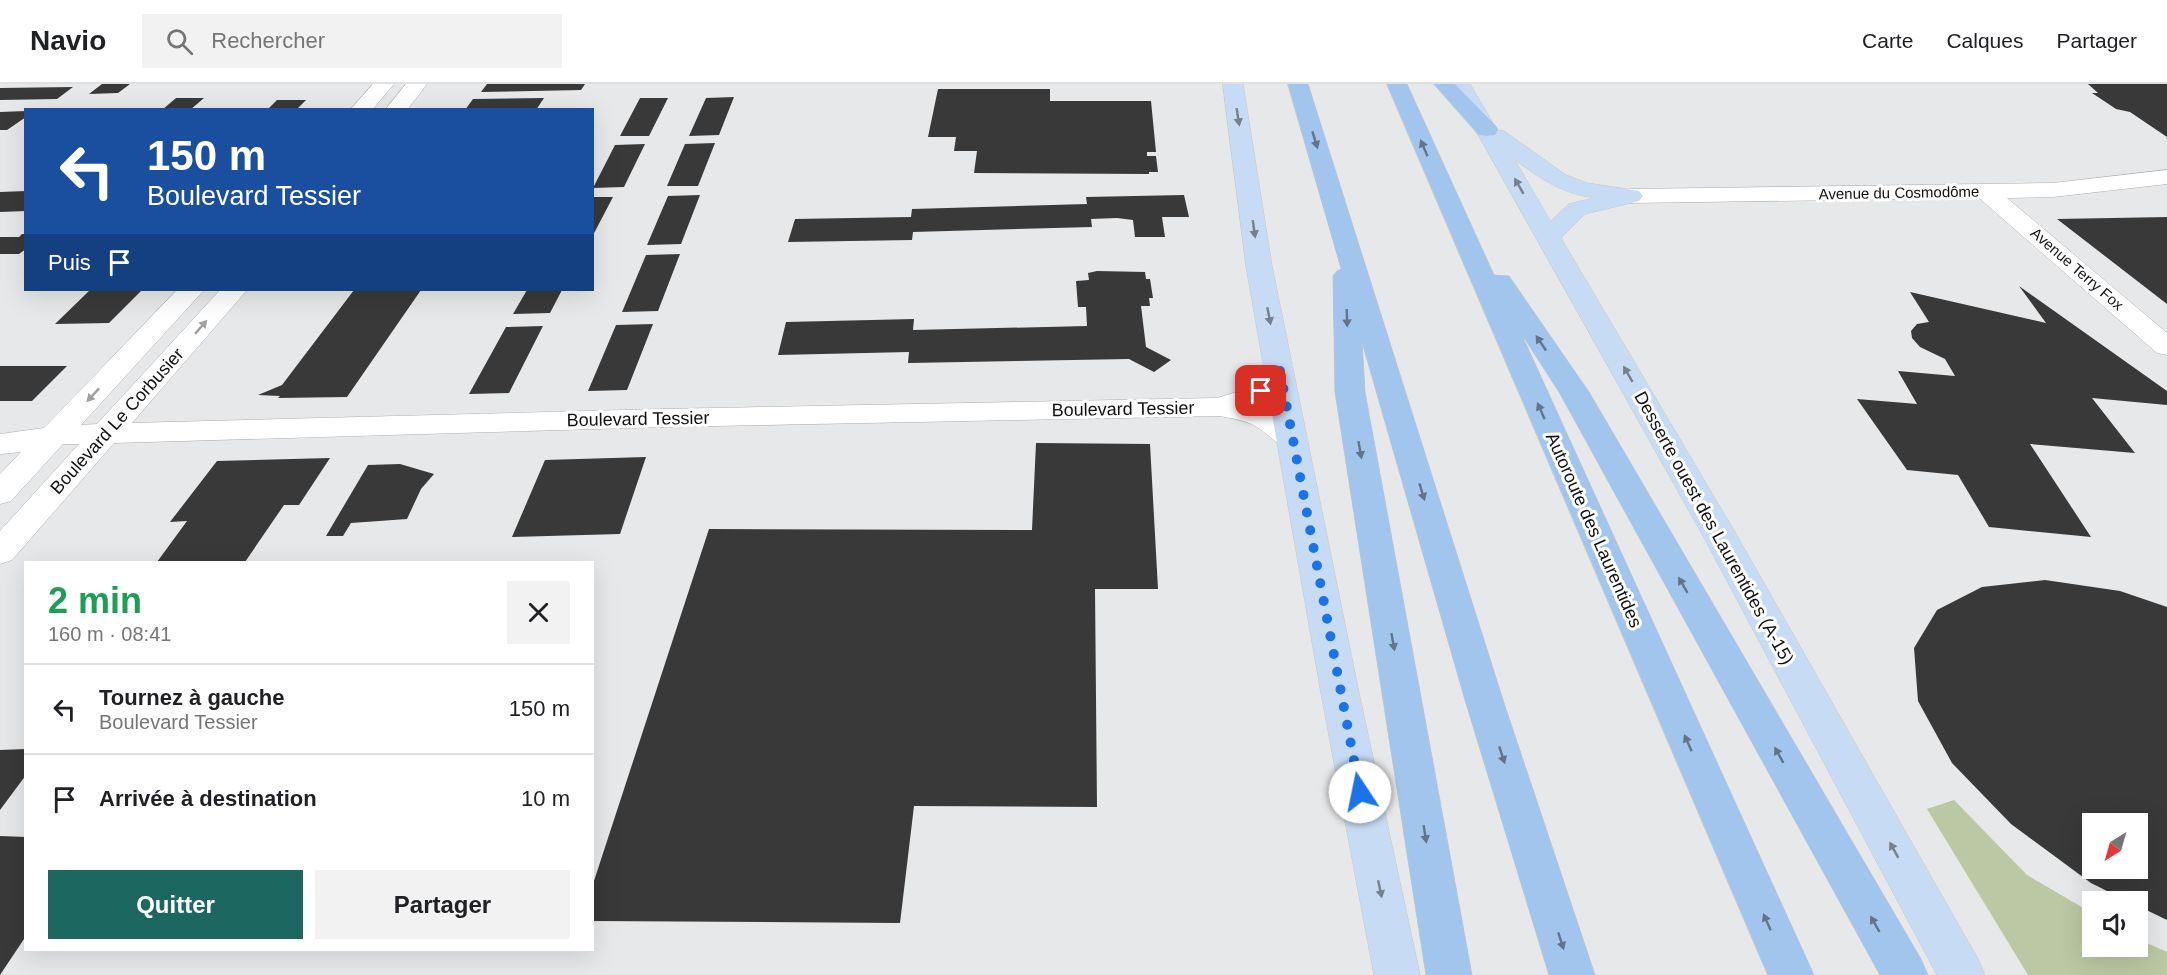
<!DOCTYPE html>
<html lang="fr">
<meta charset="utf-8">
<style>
:root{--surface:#fff;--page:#f2f2f2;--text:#202124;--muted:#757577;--line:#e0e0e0;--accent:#1c6760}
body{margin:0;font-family:Helvetica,sans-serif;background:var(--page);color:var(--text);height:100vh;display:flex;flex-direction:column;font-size:22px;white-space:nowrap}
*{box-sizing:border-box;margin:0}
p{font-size:20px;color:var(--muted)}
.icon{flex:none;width:33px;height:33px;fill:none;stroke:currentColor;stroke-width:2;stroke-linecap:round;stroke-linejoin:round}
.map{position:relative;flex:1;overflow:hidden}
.panel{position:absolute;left:24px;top:477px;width:570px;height:390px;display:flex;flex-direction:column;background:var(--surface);border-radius:0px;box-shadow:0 6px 24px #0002}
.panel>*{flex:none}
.guide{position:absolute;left:24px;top:24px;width:570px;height:183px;border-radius:0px;box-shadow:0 6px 24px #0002;background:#1a4fa0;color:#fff;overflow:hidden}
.needle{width:39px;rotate:217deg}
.fabs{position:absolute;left:2082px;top:729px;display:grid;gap:12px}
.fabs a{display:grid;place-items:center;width:66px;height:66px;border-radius:0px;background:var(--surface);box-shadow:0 6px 24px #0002;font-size:30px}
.pin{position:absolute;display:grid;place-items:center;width:51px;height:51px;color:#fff;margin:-26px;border-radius:12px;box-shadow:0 3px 9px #0006}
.me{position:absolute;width:66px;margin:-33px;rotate:349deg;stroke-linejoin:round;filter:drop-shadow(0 0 4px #0008)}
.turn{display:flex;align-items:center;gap:21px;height:126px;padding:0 24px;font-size:27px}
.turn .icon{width:78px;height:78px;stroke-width:2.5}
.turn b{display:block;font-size:42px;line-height:51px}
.then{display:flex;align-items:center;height:57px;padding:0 24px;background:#0003;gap:12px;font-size:22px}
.round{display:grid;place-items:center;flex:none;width:63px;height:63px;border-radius:0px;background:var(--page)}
.headline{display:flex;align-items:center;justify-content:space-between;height:102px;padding:0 24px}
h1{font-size:36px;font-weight:600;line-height:45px;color:#1e9e55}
.cta{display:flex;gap:12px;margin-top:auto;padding:12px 24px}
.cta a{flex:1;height:69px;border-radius:0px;background:var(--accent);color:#fff;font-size:24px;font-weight:600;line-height:69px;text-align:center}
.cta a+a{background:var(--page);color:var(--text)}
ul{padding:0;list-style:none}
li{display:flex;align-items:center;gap:18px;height:90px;padding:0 24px;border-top:2px solid var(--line)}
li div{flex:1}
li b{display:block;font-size:22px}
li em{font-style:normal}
header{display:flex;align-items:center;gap:36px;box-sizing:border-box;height:84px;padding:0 30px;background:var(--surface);border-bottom:2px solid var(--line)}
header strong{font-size:28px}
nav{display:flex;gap:33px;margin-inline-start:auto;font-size:21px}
.search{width:420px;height:54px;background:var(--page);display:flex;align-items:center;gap:15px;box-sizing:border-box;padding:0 21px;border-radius:0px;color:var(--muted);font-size:22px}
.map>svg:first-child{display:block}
.green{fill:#bcc7a3}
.building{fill:#3a3939;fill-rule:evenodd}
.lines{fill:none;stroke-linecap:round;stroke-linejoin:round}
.minor-casing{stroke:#acadae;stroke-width:1}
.major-casing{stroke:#c6c6c6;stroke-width:1}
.highway-casing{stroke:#c6c6c6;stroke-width:1}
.minor{fill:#fff;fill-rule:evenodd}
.major{fill:#c7dcf4;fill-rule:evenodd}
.highway{fill:#a2c5ed;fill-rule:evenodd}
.oneway{fill:#75818e}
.oneway2{fill:#61748a}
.oneway3{fill:#a0a0a0}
.route{stroke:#1a73e8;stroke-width:10;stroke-dasharray:0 18}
.labels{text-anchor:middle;stroke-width:6;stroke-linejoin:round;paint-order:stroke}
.far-street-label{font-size:15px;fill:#111;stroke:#fff}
.street-label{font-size:18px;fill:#111;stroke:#fff}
</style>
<header>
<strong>Navio</strong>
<div class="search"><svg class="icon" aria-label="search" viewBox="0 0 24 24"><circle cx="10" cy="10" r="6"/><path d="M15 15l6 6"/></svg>Rechercher</div>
<nav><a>Carte</a><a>Calques</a><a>Partager</a></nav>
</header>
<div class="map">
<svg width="2167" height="891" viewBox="0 0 2167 891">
<rect width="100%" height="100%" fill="#e7e8e9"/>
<!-- green -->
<path class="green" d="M1954 716 2027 791 2092 829V862H2138V855L2167 868V891H2028L1927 725Z"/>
<!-- building -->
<path class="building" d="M102 0H130L118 9 89 10Z
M487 0H585L581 6 481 8Z
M2088 0H2167V53L2130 28 2116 25 2092 9H2098Z
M73 3 57 15 0 16V4Z
M938 5H1050V17H1151L1156 68H1147V72H1156L1158 88H1149V90L974 89 977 67H954L956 53H928Z
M734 13 719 51 689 52 706 14Z
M176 14H204L190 26H162Z
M544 14 536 26H465L473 15Z
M640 14H668L649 52H620Z
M277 16H306L296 26H267Z
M26 27V33L7 46H0V28Z
M715 59 698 102H667L685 60Z
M645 60 624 103 593 104 615 61Z
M26 107V127L0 128V108Z
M700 111 681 160 647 161 668 112Z
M1184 111 1189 133H1162L1165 153H1135L1133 136 1117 134 1091 135 1092 143 913 148 912 156 788 158 795 135 911 133 912 125 1087 120 1086 113Z
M592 113H613L592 153Z
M2167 133V220L2057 135Z
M22 150H26V165L19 170H0V153H19Z
M680 170 658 227 622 228 646 171Z
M1097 187 1145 188 1146 195H1150L1153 214H1149L1150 222H1141L1146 263 1171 276 1154 288 1129 275 908 279 909 268 778 271 786 238 914 235 913 246 1087 242 1086 223H1078L1076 197 1089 196 1088 189Z
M2019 202 2167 307V321L2092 314 2135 369 2030 360 2091 453 1989 443 1958 391 1907 386 1857 315 1917 320 1898 287 1955 292 1945 275 1920 263 1912 254 1911 247 1917 240 1929 238 1910 208 2046 239Z
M90 206H142L109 239 55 240Z
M354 206H421L347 313 278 314 280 312 258 311 282 301Z
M527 206H562L550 229 513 230Z
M653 240 627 306 588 307 616 241Z
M543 242 509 309 469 310 506 243Z
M0 282H67L32 317H0Z
M1036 359 1150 360 1158 505H1095L1097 723 914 722 900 839 592 837V803L709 445 1032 446Z
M646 373 620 450 512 453 545 376Z
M330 374 299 421H284L245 478H157L187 437 170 438 217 377Z
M400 380 434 390 421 405 407 435 351 439 343 452H326L368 381Z
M2045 496 2120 507 2167 523V836L2138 822V818H2129L2091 799 2011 740 1952 679 1918 617 1914 564 1937 526 1982 503ZM2092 740H2138V784H2092Z
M26 665V691L0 726V666Z
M0 752 26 753V852L0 891Z"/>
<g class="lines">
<!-- minor casing -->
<g class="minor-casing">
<path id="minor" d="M373 0H394L372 26H350Z
M406 0H427L407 26H385Z
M2167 86V100L2053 113 2007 114 2167 249V271L2157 269 1979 114 1631 119 1623 117 1619 112 1623 107 1631 105 2053 99Z
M177 206H204L81 341 97 340 220 206H247L132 339 664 325 1217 314C1226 311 1237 309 1245 304 1265 293 1259 267 1289 275L1293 281 1267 316 1253 321C1273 326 1297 339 1308 356L1304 363C1278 370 1270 347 1249 339 1240 335 1229 334 1220 332L664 343 114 359 12 476 0 480V447L79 360H63L11 417 0 420V390L21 368 0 370V350L44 344Z"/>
</g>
<!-- major casing -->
<g class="major-casing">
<path id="major" d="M1223 0H1243L1272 182 1359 609 1420 891H1374L1321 609 1246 182Z
M1450 0H1470L1497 46 1504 47 1566 91 1587 99 1639 107 1643 112 1639 117 1585 130 1561 154 1736 450 1978 875 1985 891H1937L1702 450ZM1515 76C1541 95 1561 109 1594 114L1569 120 1551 137Z"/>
</g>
<!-- highway casing -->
<g class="highway-casing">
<path id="highway" d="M1288 0H1308L1503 616 1595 891H1549L1465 616 1362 258 1365 308 1472 891H1426L1335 308 1333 192 1337 187 1341 185Z
M1387 0H1407L1494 191 1509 192 1589 308 1921 875 1928 891H1880L1559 308 1521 249 1814 891H1768Z
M1434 0H1455L1495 41 1498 46 1495 51 1487 52 1479 51Z"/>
</g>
<!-- minor -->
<use href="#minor" class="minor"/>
<!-- major -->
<use href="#major" class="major"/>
<!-- highway -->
<use href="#highway" class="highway"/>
</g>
<!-- one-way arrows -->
<defs><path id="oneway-solid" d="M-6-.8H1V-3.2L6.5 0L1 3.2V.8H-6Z" transform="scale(1.5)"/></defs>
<g class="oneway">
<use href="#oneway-solid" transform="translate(1238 33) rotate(81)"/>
<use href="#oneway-solid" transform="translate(1519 102) rotate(-120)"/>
<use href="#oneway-solid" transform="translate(1254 145) rotate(82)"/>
<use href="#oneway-solid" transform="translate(1269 232) rotate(79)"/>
<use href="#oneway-solid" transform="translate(1628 290) rotate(-120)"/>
<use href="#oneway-solid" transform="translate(1894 766) rotate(-119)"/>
<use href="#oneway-solid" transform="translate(1380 805) rotate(78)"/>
</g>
<g class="oneway2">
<use href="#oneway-solid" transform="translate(1315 56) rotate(73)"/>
<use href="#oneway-solid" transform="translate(1424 64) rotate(-113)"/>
<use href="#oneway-solid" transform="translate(1347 234) rotate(88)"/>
<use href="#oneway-solid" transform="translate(1541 259) rotate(-124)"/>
<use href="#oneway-solid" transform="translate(1541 327) rotate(-114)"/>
<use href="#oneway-solid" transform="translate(1360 366) rotate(80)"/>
<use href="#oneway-solid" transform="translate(1422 408) rotate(73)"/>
<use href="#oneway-solid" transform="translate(1683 501) rotate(-120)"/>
<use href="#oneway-solid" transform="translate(1393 558) rotate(80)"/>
<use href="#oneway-solid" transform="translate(1688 659) rotate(-114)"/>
<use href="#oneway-solid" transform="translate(1502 671) rotate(72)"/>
<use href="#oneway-solid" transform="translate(1779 671) rotate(-119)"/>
<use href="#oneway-solid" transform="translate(1425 750) rotate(81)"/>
<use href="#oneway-solid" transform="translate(1767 838) rotate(-114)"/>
<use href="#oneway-solid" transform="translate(1875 840) rotate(-120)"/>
<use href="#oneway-solid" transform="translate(1561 857) rotate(72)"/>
</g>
<g class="oneway3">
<use href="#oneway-solid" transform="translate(201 243) rotate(-49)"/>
<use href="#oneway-solid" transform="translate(93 311) rotate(133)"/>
</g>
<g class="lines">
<!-- route -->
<path class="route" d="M1261 307 1279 282 1360 708"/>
</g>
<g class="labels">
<!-- far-street labels -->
<g class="far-street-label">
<text transform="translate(1899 109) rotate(-1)" y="5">Avenue du Cosmodôme</text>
<text transform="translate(2077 185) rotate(41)" y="5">Avenue Terry Fox</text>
</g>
<!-- street labels -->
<g class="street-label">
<text transform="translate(1123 325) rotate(-1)" y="6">Boulevard Tessier</text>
<text transform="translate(638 335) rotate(-1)" y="6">Boulevard Tessier</text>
<text transform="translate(117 337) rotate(-48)" y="6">Boulevard Le Corbusier</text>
<text transform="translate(1714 444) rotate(61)" y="6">Desserte ouest des Laurentides (A-15)</text>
<text transform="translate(1594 446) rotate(66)" y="6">Autoroute des Laurentides</text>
</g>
</g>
</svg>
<div class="fabs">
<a><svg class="needle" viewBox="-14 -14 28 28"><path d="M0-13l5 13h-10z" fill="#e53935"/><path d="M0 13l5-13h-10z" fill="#757577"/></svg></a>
<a><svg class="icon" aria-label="sound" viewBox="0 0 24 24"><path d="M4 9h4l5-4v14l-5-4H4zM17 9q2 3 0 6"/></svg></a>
</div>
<div class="pin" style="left:1261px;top:307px;background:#d93025"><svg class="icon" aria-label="arrive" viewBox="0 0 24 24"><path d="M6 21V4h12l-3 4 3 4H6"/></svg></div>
<svg class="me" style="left:1360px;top:708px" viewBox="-20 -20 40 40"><circle r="19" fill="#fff"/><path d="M0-13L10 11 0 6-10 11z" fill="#1a73e8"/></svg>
<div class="guide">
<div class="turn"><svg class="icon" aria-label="left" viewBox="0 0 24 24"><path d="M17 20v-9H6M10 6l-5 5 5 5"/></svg><div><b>150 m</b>Boulevard Tessier</div></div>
<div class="then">Puis<svg class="icon" aria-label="arrive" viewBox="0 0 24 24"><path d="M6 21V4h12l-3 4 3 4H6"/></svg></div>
</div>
<section class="panel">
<div class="headline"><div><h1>2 min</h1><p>160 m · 08:41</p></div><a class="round"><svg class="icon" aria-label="close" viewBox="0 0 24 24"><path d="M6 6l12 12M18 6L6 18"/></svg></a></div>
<ul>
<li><svg class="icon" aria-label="left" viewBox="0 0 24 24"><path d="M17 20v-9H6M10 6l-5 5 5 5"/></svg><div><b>Tournez à gauche</b><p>Boulevard Tessier</p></div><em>150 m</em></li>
<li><svg class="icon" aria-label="arrive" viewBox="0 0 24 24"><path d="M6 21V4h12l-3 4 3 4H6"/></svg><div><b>Arrivée à destination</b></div><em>10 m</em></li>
</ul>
<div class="cta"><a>Quitter</a><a>Partager</a></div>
</section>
</div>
